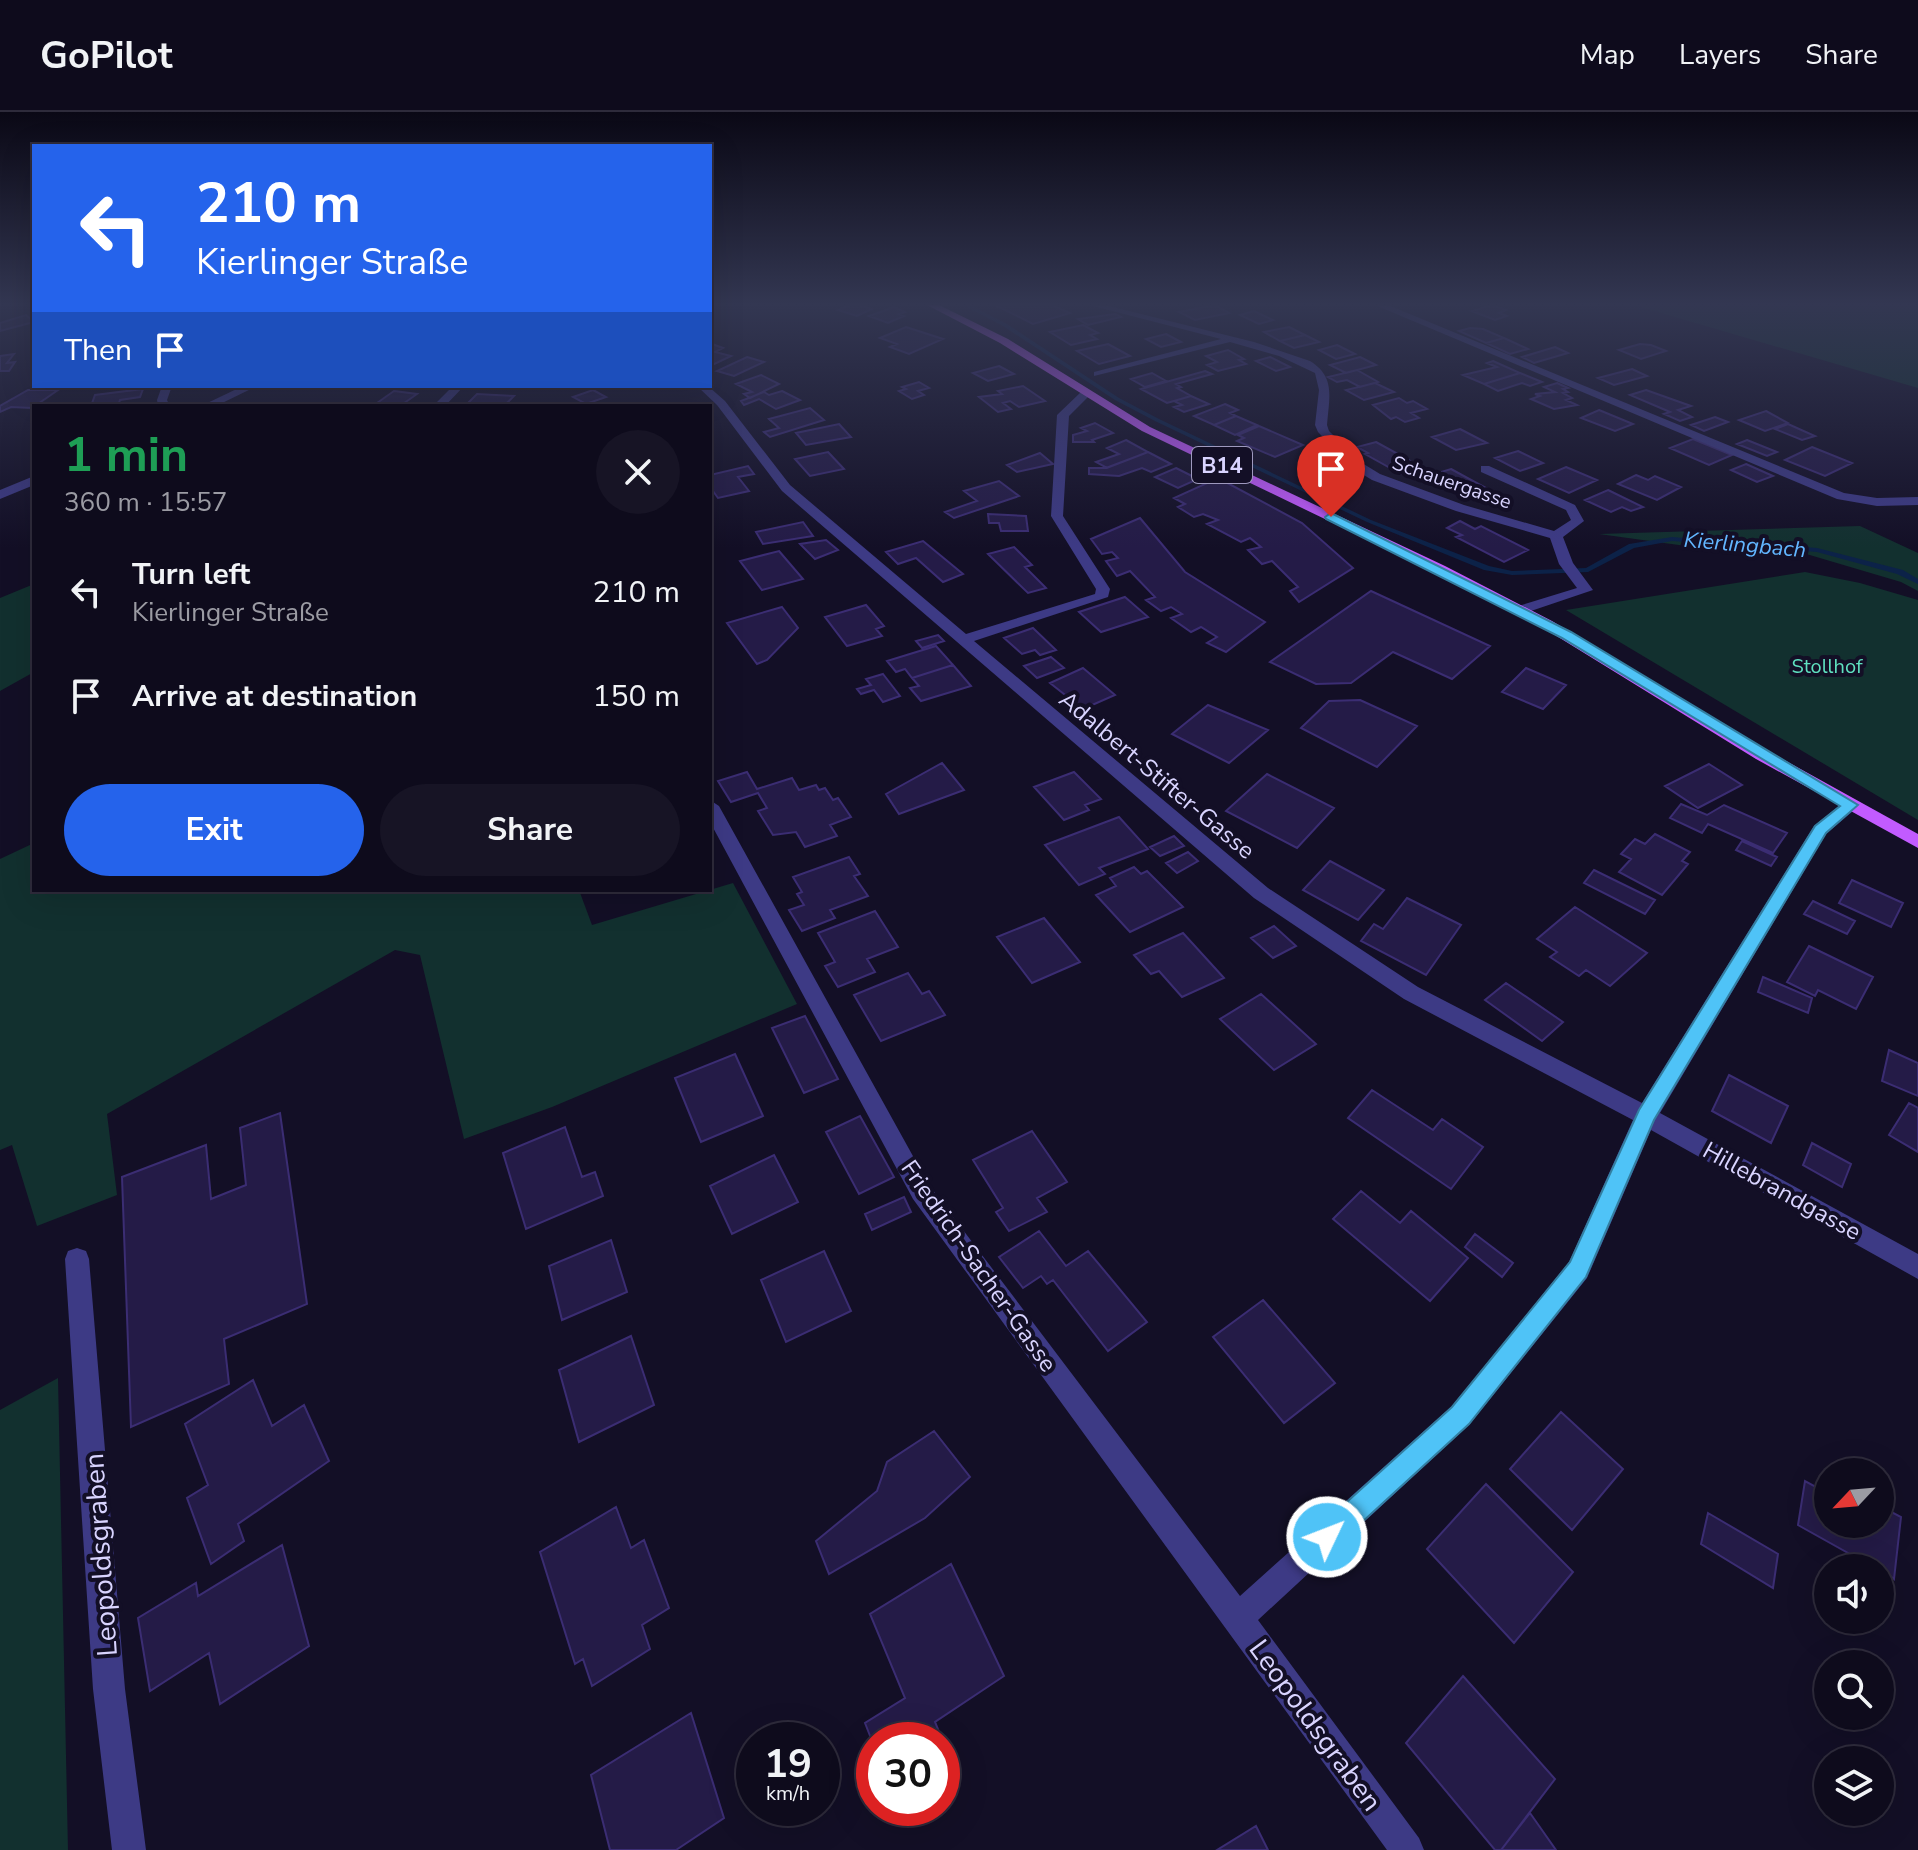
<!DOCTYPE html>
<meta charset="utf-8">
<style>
:root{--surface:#0e0b1c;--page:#171425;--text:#f1f3f6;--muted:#9b9ba3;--line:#2e2b3b;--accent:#2563eb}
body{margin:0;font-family:"Nunito Sans",sans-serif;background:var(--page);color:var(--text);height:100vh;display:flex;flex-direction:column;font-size:30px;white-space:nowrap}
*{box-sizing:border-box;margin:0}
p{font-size:26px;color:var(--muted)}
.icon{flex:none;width:44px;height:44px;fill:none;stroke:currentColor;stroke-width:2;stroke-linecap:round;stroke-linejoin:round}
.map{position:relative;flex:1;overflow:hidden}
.sheet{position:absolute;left:32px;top:292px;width:680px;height:488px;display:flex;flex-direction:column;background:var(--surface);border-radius:0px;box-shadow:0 8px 32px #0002,0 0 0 2px var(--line)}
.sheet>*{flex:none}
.banner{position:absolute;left:32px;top:32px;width:680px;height:244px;border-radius:0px;box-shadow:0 8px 32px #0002,0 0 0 2px var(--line);background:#2563eb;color:#fff;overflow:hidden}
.needle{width:52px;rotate:244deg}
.fabs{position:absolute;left:1814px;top:1346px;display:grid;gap:16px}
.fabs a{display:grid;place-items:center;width:80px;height:80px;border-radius:50%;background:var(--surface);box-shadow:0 8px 32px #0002,0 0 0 2px var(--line);font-size:40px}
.speed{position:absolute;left:736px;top:1610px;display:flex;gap:16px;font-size:40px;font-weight:700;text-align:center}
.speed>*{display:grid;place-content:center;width:104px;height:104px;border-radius:50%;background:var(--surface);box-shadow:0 8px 32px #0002,0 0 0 2px var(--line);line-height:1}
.speed small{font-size:20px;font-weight:400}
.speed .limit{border:12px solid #d22;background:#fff;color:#111}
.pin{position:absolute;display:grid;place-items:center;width:68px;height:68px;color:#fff;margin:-82px -34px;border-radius:50% 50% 50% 0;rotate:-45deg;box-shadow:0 0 8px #0007}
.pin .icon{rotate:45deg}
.me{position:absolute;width:88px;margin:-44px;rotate:47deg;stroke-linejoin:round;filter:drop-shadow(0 0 6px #0008)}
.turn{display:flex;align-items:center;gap:28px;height:168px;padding:0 32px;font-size:36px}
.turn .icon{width:104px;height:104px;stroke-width:2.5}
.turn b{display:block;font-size:56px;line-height:68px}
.then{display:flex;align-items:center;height:76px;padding:0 32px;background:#0003;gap:16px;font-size:30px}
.round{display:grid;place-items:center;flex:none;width:84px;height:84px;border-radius:42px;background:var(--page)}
.headline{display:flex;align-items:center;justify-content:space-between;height:136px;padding:0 32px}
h1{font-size:48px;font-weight:700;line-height:60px;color:#1e9e55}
.action{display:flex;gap:16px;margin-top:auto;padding:16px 32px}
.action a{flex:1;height:92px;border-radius:48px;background:var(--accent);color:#fff;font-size:32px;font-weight:700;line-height:92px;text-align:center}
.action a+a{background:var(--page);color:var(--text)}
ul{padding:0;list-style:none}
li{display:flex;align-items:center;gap:24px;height:104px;padding:0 32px}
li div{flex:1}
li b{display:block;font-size:30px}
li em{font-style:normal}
header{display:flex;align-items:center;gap:48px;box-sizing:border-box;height:112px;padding:0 40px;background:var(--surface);border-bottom:2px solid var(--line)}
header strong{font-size:38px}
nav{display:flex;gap:44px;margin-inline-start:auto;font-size:28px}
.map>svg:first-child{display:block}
.green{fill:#12302f}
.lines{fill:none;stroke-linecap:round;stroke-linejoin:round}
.stream{fill:#0c2248;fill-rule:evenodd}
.building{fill:#241b47;stroke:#3b2d73;stroke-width:2}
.street{fill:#3d3a85;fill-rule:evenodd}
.primary{fill:#c25bff;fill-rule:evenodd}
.route{fill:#4fc3f7;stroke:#337fa1;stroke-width:2}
.labels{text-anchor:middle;stroke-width:8;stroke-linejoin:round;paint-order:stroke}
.far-street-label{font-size:20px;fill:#d9d4ff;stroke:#130f26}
.far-park-label{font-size:20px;fill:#5fe0c0;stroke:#130f26}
.shield{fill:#130f26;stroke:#9e99be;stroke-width:2}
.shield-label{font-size:22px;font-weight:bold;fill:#d9d4ff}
.far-water-label{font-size:22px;font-style:italic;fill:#62b6ff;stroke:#130f26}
.street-label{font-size:24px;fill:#d9d4ff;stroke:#130f26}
.near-street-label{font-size:28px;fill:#d9d4ff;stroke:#130f26}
</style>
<header>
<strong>GoPilot</strong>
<nav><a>Map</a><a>Layers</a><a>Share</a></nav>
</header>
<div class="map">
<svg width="1918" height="1738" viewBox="0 0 1918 1738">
<rect width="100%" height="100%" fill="#130f26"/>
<!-- green -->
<path class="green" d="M1634 193H1918V276L1668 203Z
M1860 414 1918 441V479L1901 470 1803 441 1686 434 1599 422Z
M1805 460 1860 471 1918 488V708L1566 498Z
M34 472V560L0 579V486Z
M34 731V778H579L592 813 733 771 797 892 552 995 464 1027 420 843 395 838 107 1002 117 1083 37 1114 12 1033 0 1038V747Z
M58 1266 68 1738H0V1298Z"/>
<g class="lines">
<!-- stream -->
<path class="stream" d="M963 193H970L1007 212 1119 286 1159 307 1371 408 1489 454 1512 459 1586 456 1629 432 1672 425 1817 436 1903 458 1918 467V472L1897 462 1817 440 1672 429 1634 436 1588 460 1512 463 1484 458 1367 410 1155 309 1115 288 1003 214Z"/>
</g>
<!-- building -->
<path class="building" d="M850 193H859L872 197 857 204 838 198Z
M995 193H1052L1070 201 1033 212Z
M1215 193 1229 201 1195 208 1179 200Z
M1492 193 1506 198 1499 201 1507 204 1495 208 1472 199Z
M894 195 905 200 899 202 904 204 888 211 869 204Z
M1254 199 1273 208 1259 212 1240 203Z
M1115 202 1121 205 1088 213 1078 207Z
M26 203 34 210 0 219V211Z
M1083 213 1098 221 1090 223 1097 227 1071 233 1050 220Z
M906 215 943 227 909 242 890 235 897 232 880 226Z
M1289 215 1305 223 1280 229 1264 220Z
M1470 216 1483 217 1504 226 1486 231 1459 219Z
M1166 222 1181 230 1161 235 1146 227Z
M1305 223 1319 230 1294 236 1280 229Z
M1504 226 1528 237 1510 242 1486 231Z
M712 232 723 236 715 240 731 244 710 254Z
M1108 232 1130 244 1099 252 1077 239Z
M1640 232 1651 233 1666 239 1641 247 1619 238Z
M1337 233 1355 242 1336 247 1319 238Z
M1555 235 1568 241 1534 251 1522 245Z
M1228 238 1244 247 1239 248 1246 252 1218 259 1207 253 1217 250 1206 244Z
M14 242 7 251 15 250 9 259H0V244Z
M747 245 764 250 734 264 717 259Z
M1270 245 1290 255 1276 259 1256 249Z
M1360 245 1376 253 1346 261 1330 253Z
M1493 249 1520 261 1484 272 1463 263 1497 255 1487 251Z
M999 254 1014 262 988 269 973 261Z
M1632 257 1647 264 1614 273 1598 266Z
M1357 258 1378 270 1360 275 1347 268 1337 270 1328 265Z
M1205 259 1212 262 1176 272 1181 275 1177 276 1191 284 1174 289 1167 291 1141 277Z
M1152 261 1166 269 1145 275 1131 267Z
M1520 261 1542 270 1530 274 1522 271 1498 279 1484 272Z
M761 263 779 272 750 286 744 282 752 280 736 272Z
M919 270 929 276 918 279 924 283 912 287 899 279 906 277 902 275Z
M1375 271 1394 280 1364 288 1346 278Z
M1557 271 1568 276 1563 277 1568 280 1563 281 1572 286 1566 288 1577 293 1554 297 1531 287 1540 284 1535 282 1555 280 1544 275Z
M1023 274 1045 289 1019 295 1010 289 1003 291 1011 297 998 300 979 285 1002 282 998 279Z
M143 277 140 285 120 288 118 294H91L95 283Z
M28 278H58L32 296 11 295 0 300V294Z
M593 278 606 285 586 292 573 285Z
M1646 278 1691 294 1678 298 1692 305 1680 309 1664 302 1670 300 1630 283Z
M394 279 417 282 400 294 377 291Z
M782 279 800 288 776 297 759 287 744 293 741 289 764 280 769 283Z
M477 282 514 284 504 294H465Z
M1191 284 1209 292 1184 300 1174 295 1182 293 1174 289Z
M1399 286 1407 291 1413 289 1427 297 1411 301 1419 306 1405 310 1396 305 1391 307 1373 293Z
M1225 292 1238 298 1230 301 1236 304 1214 313 1194 304Z
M810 296 824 308 770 325 764 320 779 316 769 307Z
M1599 298 1633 312 1615 319 1581 306Z
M1766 299 1788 311 1765 319 1739 308Z
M1236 304 1257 313 1235 323 1214 313Z
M1715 305 1728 310 1704 319 1691 313Z
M1095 311 1113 321 1092 328 1094 330H1073V323L1087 319 1081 316Z
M839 312 851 325 806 333 796 321Z
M1788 312 1815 324 1802 328 1775 317Z
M1259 314 1303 333 1275 345 1237 329 1244 326 1238 323Z
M1460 317 1487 331 1456 338 1432 325Z
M1693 327 1732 343 1709 353 1670 336Z
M1126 328 1148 340 1107 356 1096 350 1119 342 1107 336Z
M1747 328 1777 340 1767 344 1737 332Z
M1376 330 1409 348 1420 357 1401 362 1365 342 1368 341 1357 335Z
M1812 335 1852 351 1825 364 1785 348Z
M1518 339 1543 351 1520 359 1495 346Z
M828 340 844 357 810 364 795 347Z
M1148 340 1171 352 1151 360 1142 356 1119 364 1089 362V356H1106Z
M1040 341 1053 352 1017 360 1007 353Z
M1746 352 1773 364 1757 370 1731 358Z
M748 354 754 362 738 365 749 379 718 386 710 375V363Z
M1566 355 1597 368 1569 381 1538 367Z
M1176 356 1198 367 1178 376 1155 365Z
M1451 357 1486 376 1463 383 1431 363Z
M1636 363 1648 368 1655 364 1681 375 1657 388 1618 372Z
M1218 366 1302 411 1353 456 1299 490 1290 479 1298 475 1272 449 1262 452 1248 438 1261 435 1250 426 1241 430 1207 412 1218 408 1203 402 1194 405 1178 395 1185 392 1174 386Z
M999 369 1019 384 954 406 945 400 977 389 964 379Z
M1608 378 1643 395 1631 399 1622 395 1611 400 1585 388Z
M988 402 1026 404 1028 419H1001L999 411H989Z
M1140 406 1185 460 1265 510 1226 540 1207 531 1217 525 1201 515 1191 520 1171 506 1182 502 1171 495 1161 499 1146 488 1155 485 1130 459 1117 464 1106 449 1118 446 1112 440 1102 442 1091 427Z
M1460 409 1475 417 1481 414 1528 438 1504 450 1456 425 1462 423 1447 416Z
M803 410 813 424 763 432 756 420Z
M826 428 838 438 815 447 800 432Z
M923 429 963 462 943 470 916 446 898 452 886 440Z
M1014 435 1032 453 1025 455 1046 476 1028 481 988 442Z
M779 439 803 467 762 478 740 449Z
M1371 479 1490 534 1452 567 1393 540 1351 571 1316 572 1270 550Z
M1125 485 1148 505 1101 520 1079 500Z
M866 493 884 514 876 517 882 524 847 534 825 505Z
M782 495 798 516 767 548 757 552 727 511Z
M1033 516 1056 538 1040 543 1035 538 1022 542 1004 526Z
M938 523 944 529 922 536 916 529Z
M936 534 953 553 912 566 905 557 896 560 887 549Z
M1051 545 1064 556 1037 566 1024 554Z
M953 553 971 574 921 589 910 576 919 574 912 566Z
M1083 556 1115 583 1083 597 1050 571Z
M1526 556 1566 573 1543 597 1502 580Z
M883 562 900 584 883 590 874 578 861 582 857 577 871 573 866 567Z
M1360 588 1417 614 1377 655 1301 616 1329 589Z
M1208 593 1268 618 1229 651 1172 622Z
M942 651 964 678 899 702 886 682Z
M1709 652 1742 673 1698 696 1665 674Z
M747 660 757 677 792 666 799 678 816 673 819 678 825 676 833 688 838 686 851 705 830 713 837 724 805 735 796 720 773 723 758 699 767 696 758 681 731 690 718 669Z
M1074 660 1101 687 1085 693 1089 698 1064 708 1034 675Z
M1267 662 1334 696 1297 736 1226 699Z
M1681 692 1707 703 1724 693 1787 721 1773 741 1708 712 1702 721 1670 706Z
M1119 705 1148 737 1099 756 1105 762 1079 773 1045 733Z
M1655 722 1690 740 1682 749 1688 752 1662 783 1619 760 1631 747 1621 742 1635 727 1645 732Z
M1174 724 1184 734 1160 744 1150 735Z
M1742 729 1777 745 1771 754 1736 738Z
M1188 740 1198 749 1177 761 1166 751Z
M849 745 860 762 854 764 868 784 830 798 835 806 802 819 789 798 804 793 797 782 802 780 793 765Z
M1330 749 1384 778 1358 808 1303 778Z
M1134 755 1141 762 1147 759 1183 795 1130 820 1096 783 1116 774 1110 766Z
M1594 758 1655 788 1645 802 1584 771Z
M1852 768 1903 791 1891 815 1839 791Z
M1407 786 1461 813 1426 863 1361 829 1374 812 1383 817Z
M1813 789 1855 809 1847 822 1804 802Z
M1575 795 1647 841 1610 874 1586 858 1579 864 1550 845 1557 840 1537 827Z
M875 799 898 835 867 847 875 860 838 875 825 854 835 850 818 821Z
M1044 806 1080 850 1032 871 997 825Z
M1274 814 1296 834 1273 846 1251 826Z
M1183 821 1224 866 1182 885 1159 859 1151 862 1134 843Z
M1809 834 1873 865 1856 897 1818 878 1815 884 1787 870Z
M908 861 922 882 929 879 945 903 881 929 854 883Z
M1763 865 1812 886 1808 901 1758 880Z
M1506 871 1563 910 1542 929 1485 888Z
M1261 882 1316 932 1274 958 1220 907Z
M805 904 838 967 804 981 772 916Z
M1889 938 1918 951V984L1882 969Z
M735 942 763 1004 701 1030 675 966Z
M1729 963 1788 994 1771 1031 1712 999Z
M1372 978 1433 1018 1442 1007 1483 1035 1451 1077 1348 1006Z
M1909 991 1918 996V1040L1889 1023Z
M280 1001 307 1192 224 1227 229 1272 131 1315 122 1065 206 1033 211 1087 246 1073 240 1016Z
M860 1004 894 1065 859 1082 826 1020Z
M565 1015 582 1065 595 1060 603 1084 526 1117 503 1041Z
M1032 1019 1067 1070 1037 1086 1047 1100 1009 1119 996 1100 1003 1096 973 1048Z
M1812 1031 1851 1052 1842 1075 1803 1053Z
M774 1043 798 1090 732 1122 710 1074Z
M1361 1079 1400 1111 1411 1099 1468 1146 1430 1189 1333 1107Z
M904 1085 911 1100 872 1118 865 1102Z
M1039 1119 1066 1154 1088 1139 1147 1210 1108 1239 1053 1168 1047 1172 1041 1164 1023 1176 999 1145Z
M1475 1122 1513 1151 1502 1165 1465 1135Z
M611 1128 627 1180 562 1208 549 1154Z
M824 1139 851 1199 786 1230 761 1168Z
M1263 1188 1335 1271 1284 1311 1213 1225Z
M631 1224 654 1293 579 1330 559 1258Z
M253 1268 272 1314 304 1293 329 1349 238 1412 244 1429 211 1452 187 1386 208 1373 185 1312Z
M1561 1300 1623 1357 1572 1418 1510 1357Z
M934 1319 970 1365 925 1406 829 1462 816 1429 877 1379 887 1350Z
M1827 1365 1828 1412H1880V1394L1901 1405 1894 1467 1880 1456H1875L1798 1413 1805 1369 1825 1380Z
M1486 1372 1573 1460 1514 1531 1427 1437Z
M616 1395 631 1436 644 1428 669 1496 642 1513 650 1537 592 1574 583 1547 575 1552 540 1440Z
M1708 1401 1778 1442 1773 1476 1701 1432Z
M282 1433 309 1534 220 1592 209 1541 150 1579 138 1506 196 1471 198 1484Z
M951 1452 1004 1564 935 1610 946 1637 942 1639V1628H874V1634L865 1611 905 1586 870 1502Z
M1463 1564 1555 1667 1501 1738H1495L1406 1631Z
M691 1601 724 1706 676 1738H610L591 1663Z
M1530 1701 1556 1738H1501Z
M1256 1714 1268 1738H1217Z"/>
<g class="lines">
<!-- street -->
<path class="street" d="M1089 193H1105L1254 230 1310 249C1336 265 1329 286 1327 313L1329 319 1362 351 1380 362 1464 393 1554 419 1571 408 1566 398 1481 360V354H1489L1575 393 1584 409 1563 425 1573 451 1593 478 1525 501H1515V495L1577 476 1559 452 1550 426 1456 399 1372 368 1354 357 1318 320 1315 313 1319 278 1315 261 1279 244 1230 230 1094 264V260L1221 227Z
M1375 193H1388L1844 381 1877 386 1918 385V393L1877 394 1837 387Z
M162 274H172L167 288 170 294H158L157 288Z
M243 274H257L216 294H201Z
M453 274H464L445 294H433Z
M697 274H708L725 289 790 373 966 522 1095 482 1096 477 1051 404 1057 303 1081 280H1089V284L1069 304 1063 404 1110 477 1108 485 974 529 1268 776 1418 875 1642 991 1814 714 1845 689H1857L1860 693 1826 722 1660 1001 1918 1142V1167L1651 1018 1587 1166 1470 1312 1258 1508 1419 1726 1424 1738H1387L913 1087 710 710V688L719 694 929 1073 1240 1484 1452 1294 1569 1150 1633 1008 1404 887 1254 786 782 379 717 293Z
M34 364V373L0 387V378Z
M77 1136 86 1139 89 1147 125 1577 146 1738H112L93 1577 65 1147 68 1139Z"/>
<!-- primary -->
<path class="primary" d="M927 193H939L1008 227 1150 315 1445 454 1552 509 1768 639 1918 722V736L1756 647 1542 515 1435 460 1142 319 1000 231Z"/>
</g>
<!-- sky -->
<linearGradient id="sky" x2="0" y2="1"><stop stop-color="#0a0815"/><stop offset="0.44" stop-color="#333752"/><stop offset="1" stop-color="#333752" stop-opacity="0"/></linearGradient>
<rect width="1918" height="436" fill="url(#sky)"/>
<!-- route -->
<path class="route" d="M1331 401 1571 520 1858 693 1826 721 1654 1008 1586 1165 1469 1312 1336 1434 1327 1438 1318 1434 1314 1425 1318 1416 1452 1295 1570 1150 1639 998 1815 714 1840 694 1562 526 1326 407 1325 405Z"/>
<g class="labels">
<!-- far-street labels -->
<g class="far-street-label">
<text transform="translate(1452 370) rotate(19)" y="7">Schauergasse</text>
</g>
<!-- far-park labels -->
<g class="far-park-label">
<text x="1827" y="561">Stollhof</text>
</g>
<!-- shield labels -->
<rect class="shield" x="1192" y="335" width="60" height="36" rx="6"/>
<g class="shield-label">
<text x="1222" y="361">B14</text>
</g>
<!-- far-water labels -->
<g class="far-water-label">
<text transform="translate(1745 432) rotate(5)" y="8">Kierlingbach</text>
</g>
<!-- street labels -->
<g class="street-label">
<text transform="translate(1157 663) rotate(40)" y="8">Adalbert-Stifter-Gasse</text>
<text transform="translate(1782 1079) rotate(29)" y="8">Hillebrandgasse</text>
<text transform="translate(979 1154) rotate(55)" y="8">Friedrich-Sacher-Gasse</text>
</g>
<!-- near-street labels -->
<g class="near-street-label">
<text transform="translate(100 1443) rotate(-94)" y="10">Leopoldsgraben</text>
<text transform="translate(1316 1613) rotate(54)" y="10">Leopoldsgraben</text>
</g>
</g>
</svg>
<div class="fabs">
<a><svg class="needle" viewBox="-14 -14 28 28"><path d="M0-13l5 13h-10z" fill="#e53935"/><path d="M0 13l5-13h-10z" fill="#9b9ba3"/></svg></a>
<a><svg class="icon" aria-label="sound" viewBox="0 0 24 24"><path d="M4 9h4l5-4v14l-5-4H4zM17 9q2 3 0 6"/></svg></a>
<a><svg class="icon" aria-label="search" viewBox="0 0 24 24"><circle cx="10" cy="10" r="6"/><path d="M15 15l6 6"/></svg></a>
<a><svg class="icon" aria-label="layers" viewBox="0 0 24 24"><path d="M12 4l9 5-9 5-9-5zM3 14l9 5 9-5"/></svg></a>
</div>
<div class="speed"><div>19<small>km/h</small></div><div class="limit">30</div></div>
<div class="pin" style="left:1331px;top:405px;background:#d93025"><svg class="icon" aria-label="arrive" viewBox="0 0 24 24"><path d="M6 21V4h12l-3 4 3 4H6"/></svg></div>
<svg class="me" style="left:1327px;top:1425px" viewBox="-20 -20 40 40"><circle r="17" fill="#4fc3f7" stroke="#fff" stroke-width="3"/><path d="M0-11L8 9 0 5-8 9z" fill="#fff"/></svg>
<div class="banner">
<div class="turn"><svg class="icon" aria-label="left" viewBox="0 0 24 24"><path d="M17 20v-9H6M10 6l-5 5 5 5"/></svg><div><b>210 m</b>Kierlinger Straße</div></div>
<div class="then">Then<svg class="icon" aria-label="arrive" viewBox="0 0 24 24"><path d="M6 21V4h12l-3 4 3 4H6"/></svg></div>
</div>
<section class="sheet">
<div class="headline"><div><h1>1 min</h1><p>360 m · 15:57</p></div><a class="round"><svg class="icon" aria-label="close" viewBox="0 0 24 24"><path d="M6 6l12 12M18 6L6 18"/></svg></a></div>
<ul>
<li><svg class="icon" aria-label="left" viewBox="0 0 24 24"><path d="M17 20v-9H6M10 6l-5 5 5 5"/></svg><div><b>Turn left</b><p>Kierlinger Straße</p></div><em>210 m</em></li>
<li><svg class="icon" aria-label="arrive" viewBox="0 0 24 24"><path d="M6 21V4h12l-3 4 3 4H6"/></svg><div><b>Arrive at destination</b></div><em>150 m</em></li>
</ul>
<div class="action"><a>Exit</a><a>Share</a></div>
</section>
</div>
